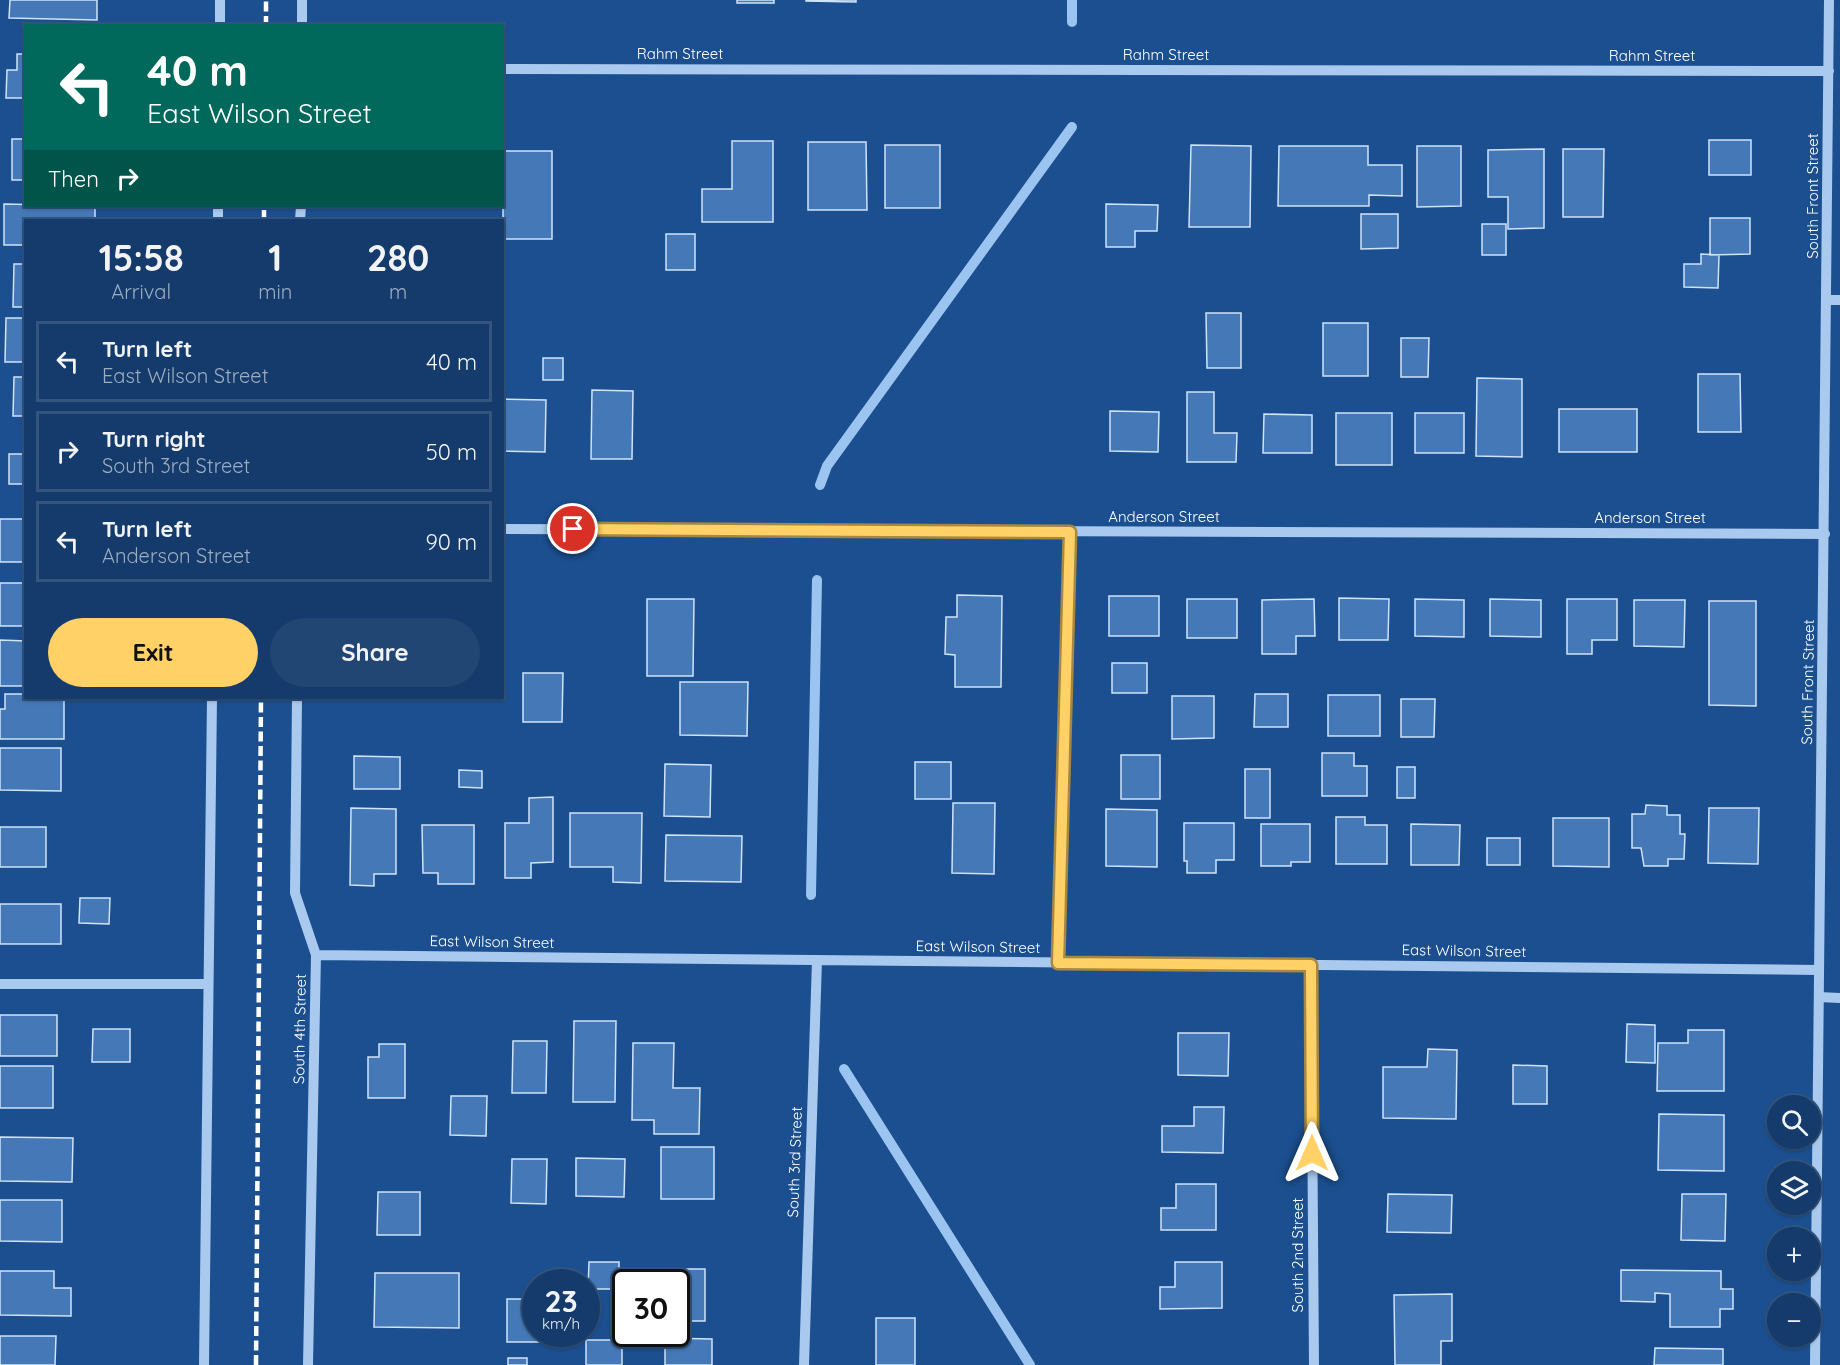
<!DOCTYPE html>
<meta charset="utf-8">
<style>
:root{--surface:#143b6b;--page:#214673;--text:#f1f3f6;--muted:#9dadc1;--line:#33557e;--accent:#ffd166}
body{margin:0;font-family:Quicksand,sans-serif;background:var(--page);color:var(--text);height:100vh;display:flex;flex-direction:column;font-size:22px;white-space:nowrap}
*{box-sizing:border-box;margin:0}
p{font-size:20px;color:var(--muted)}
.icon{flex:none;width:33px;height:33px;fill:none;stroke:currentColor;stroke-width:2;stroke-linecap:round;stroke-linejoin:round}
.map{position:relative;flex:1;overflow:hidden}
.panel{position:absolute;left:24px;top:219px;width:480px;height:480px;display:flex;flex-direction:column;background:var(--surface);border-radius:0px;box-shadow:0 2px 4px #0004,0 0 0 2px var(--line)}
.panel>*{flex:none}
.banner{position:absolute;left:24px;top:24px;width:480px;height:183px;border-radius:0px;box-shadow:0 2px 4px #0004,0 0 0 2px var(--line);background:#00695c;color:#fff;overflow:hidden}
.buttons{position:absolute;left:1767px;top:1095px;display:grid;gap:12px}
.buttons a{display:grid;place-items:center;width:54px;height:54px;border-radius:50%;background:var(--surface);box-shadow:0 2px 4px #0004,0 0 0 2px var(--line);font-size:30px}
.speed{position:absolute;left:522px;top:1269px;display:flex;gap:12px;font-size:30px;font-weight:700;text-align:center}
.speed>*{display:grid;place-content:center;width:78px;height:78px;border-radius:50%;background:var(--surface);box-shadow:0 2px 4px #0004,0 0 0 2px var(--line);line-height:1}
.speed small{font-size:15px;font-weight:400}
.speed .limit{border:3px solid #111;border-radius:9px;background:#fff;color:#111}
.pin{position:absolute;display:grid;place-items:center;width:51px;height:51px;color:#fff;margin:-26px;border:3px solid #fff;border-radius:50%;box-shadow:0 2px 6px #0007}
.me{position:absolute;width:66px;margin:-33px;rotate:0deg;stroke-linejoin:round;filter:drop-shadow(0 0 4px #0008)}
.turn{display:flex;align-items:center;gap:21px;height:126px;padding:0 24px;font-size:27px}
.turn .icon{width:78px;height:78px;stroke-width:2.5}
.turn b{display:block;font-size:42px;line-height:51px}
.then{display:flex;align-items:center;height:57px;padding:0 24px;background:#0003;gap:12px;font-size:22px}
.eta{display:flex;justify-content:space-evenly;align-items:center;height:102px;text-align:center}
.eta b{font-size:36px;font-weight:800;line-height:42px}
.action{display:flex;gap:12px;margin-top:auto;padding:12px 24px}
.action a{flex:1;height:69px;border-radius:36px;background:var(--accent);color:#111;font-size:24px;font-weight:800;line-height:69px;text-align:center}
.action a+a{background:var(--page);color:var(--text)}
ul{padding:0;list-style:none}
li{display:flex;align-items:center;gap:18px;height:81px;margin:0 12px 9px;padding:0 12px;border:3px solid var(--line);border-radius:0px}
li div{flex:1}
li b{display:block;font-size:22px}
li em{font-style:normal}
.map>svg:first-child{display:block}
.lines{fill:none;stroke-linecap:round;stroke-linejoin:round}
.stream{stroke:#9cc4f0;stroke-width:10}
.building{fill:#4478b7;stroke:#cfe3fa;stroke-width:1.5}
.minor{stroke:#a9c9ee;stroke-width:10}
.rail{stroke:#fff;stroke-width:4.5;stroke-dasharray:10 4.5;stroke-linecap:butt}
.route-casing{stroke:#a68842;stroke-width:15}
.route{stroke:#ffd166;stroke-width:10}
.labels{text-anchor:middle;stroke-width:4.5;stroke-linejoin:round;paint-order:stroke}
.street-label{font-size:15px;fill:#fff;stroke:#1b4f8f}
</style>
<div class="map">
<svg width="1840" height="1365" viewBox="0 0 1840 1365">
<rect width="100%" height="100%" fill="#1b4f8f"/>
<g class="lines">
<!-- stream -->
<path class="stream" d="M1072 0V22
M820 485 827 466 1072 127
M811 895 817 580
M844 1069 1030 1365"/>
</g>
<!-- building -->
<path class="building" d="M10 0H97V20L9 18Z
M737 0H774V3H737Z
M806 0H856V2L806 1Z
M17 54H26V98H6L7 70H17Z
M12 139H26V180H12Z
M1709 140H1751V175H1709Z
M732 141H773V222H702V189H732Z
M808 142H866L867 210H808Z
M885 145H940V208H885Z
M1191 145 1251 146 1250 227H1189Z
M1279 146H1368V165H1402V196L1369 195V206H1278Z
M1417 146H1461V206L1417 207Z
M1544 149V228L1508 229V197H1488V150Z
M1563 149H1604L1603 217H1563Z
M503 151H552V239H503Z
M4 204 95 206V220H26V245H4Z
M1106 204 1158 205 1157 231H1135V247H1106Z
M1361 214H1398V248L1361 249Z
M1710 218H1750V254L1710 255Z
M1482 224H1506V255H1482Z
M666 234H695V270H666Z
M1701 254 1719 255 1718 288 1684 287V264H1701Z
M14 264H26V307H13Z
M1206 313H1241V368H1207Z
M6 318H26V362H5Z
M1323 323H1368V376H1323Z
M1401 338H1429L1428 377H1401Z
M543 358H563V380H543Z
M1698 374H1740L1741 432H1698Z
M14 377H26V416H13Z
M1477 378 1522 379V457L1476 456Z
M592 390 633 391 632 459H591Z
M1187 392H1214V433H1237L1236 462H1187Z
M502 399 546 400 545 452 502 451Z
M1559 409H1637V452H1559Z
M1110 411 1159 412 1158 452 1110 451Z
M1336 413H1392V465H1336Z
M1415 413H1464V453H1415Z
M1264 414 1312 415V453H1263Z
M9 454H26V484H9Z
M0 519H26V562H0Z
M0 583H26V626H0Z
M957 595 1002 596 1001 687H955V655L945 654 946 617H957Z
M1109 596H1159V636H1109Z
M1339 598 1389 599 1388 640H1339Z
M647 599H694L693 676H647Z
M1187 599H1237V638H1187Z
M1314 599 1315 636H1296V654H1262V600Z
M1415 599 1464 600V637L1415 636Z
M1490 599 1541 600V637L1490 636Z
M1567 599H1617V640H1592V654H1567Z
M1634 600H1685L1684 647 1634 646Z
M1709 601H1756V706L1709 705Z
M0 640 26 641V686H0Z
M1112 663H1147V693H1112Z
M523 673H563L562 722H523Z
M680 682H748L747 736 680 735Z
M5 694H26V698H64V739H0V709H5Z
M1255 694H1288V727H1254Z
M1328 695H1380V736H1328Z
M1172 696H1214V738L1172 739Z
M1401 699H1435L1434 737H1401Z
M0 748H61V791L0 790Z
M1322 753H1354V766H1367V796H1322Z
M1121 755H1160V799H1121Z
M354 756 400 757V789H354Z
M915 762H951V799H915Z
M665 764 711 765 710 817 664 816Z
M1397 767H1415V798H1397Z
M1245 769H1270V818H1245Z
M459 770 482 771V788L459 787Z
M553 797V862L531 863V878H505V823H529V798Z
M953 803H995L994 874 952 873Z
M1646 805 1667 806V815H1680V834H1685L1684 859H1668V866H1644L1641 848H1632V814H1645Z
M351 808 396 809V874H374V886L350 885Z
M1709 808H1759L1758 864 1708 863Z
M1106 809 1157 810V867L1106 866Z
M570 813H642L641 883 613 882V867H570Z
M1336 817H1365V825H1387V864H1336Z
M1553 818H1609V867L1553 866Z
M1184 823H1234V860H1216V873H1187V861H1184Z
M1261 824H1310V862H1291V866H1261Z
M1411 824 1460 825 1459 865H1411Z
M422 825H474V884H438V873H423Z
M0 827H46V867H0Z
M666 835 742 836 741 882 665 881Z
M1487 838H1520V865H1487Z
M80 898H110L109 924 79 923Z
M0 904H61V944H0Z
M0 1015H57V1056H0Z
M574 1021H616L615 1102H573Z
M1627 1024 1655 1025V1063L1626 1062Z
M93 1029H130V1062H92Z
M1688 1030H1724V1091H1657L1658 1043H1688Z
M1178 1033H1229L1228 1076 1178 1075Z
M513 1041H547L546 1093H512Z
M633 1043H674L673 1088H700L699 1134H654V1120H632Z
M379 1044H405V1098H368V1057H379Z
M1428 1049 1457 1050 1456 1119 1383 1118V1067H1427Z
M1513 1065 1547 1066V1104H1513Z
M0 1066H53V1108H0Z
M451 1096H487L486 1136 450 1135Z
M1194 1107H1224L1223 1153 1162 1152V1126H1194Z
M1659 1114 1724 1115V1171L1658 1170Z
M0 1137 73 1138 72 1182 0 1181Z
M661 1147H714V1199H661Z
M576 1158 625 1159 624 1197 576 1196Z
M512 1159H547L546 1204 511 1203Z
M1176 1184H1216V1230H1161V1208H1176Z
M378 1192H420V1235H377Z
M1388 1194 1452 1195 1451 1233 1387 1232Z
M1682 1194H1726L1725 1241 1681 1240Z
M0 1200H62V1242L0 1241Z
M589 1262H619V1289H588Z
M1175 1262H1222V1308L1160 1309V1287H1175Z
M671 1269H705V1321H676V1282H671Z
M1621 1270 1721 1271V1289H1733V1309H1720V1327H1670V1294L1655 1293V1302L1621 1301Z
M0 1271H54V1288H71V1316L0 1315Z
M375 1273H459V1328L374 1327Z
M1452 1294V1341H1441V1365H1395L1394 1295Z
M507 1299H536V1334H544V1342H507Z
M876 1318H915V1365H876Z
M0 1336H56L55 1365H0Z
M665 1338 712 1339V1365H665Z
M586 1340H622V1365H586Z
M1655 1348 1723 1349V1365H1654Z
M508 1358H527V1365H508Z"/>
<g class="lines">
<!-- minor -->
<path class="minor" d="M220 26V0
M302 26V0
M502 69 1829 71
M218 220V206
M300 220 301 206
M1827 300H1840
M502 529 1825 534
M297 698 295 893 316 955 308 1365
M316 955 1819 970
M1058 962 1070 532
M1311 965 1314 1365
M0 984H208
M1819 997 1840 998
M204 1365 212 698
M804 1365 817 960
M1815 1365 1829 0"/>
<!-- rail -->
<path class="rail" d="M266 26V0
M264 220V206
M256 1365 261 698"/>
</g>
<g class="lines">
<!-- route casing -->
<g class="route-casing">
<path id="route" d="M573 529 1070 532 1058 963 1311 965 1312 1153"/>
</g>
<!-- route -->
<use href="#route" class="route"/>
</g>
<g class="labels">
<!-- street labels -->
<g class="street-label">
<text x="680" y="59">Rahm Street</text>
<text x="1166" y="60">Rahm Street</text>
<text x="1652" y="61">Rahm Street</text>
<text transform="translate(1813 196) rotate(-90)" y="5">South Front Street</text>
<text x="1164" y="522">Anderson Street</text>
<text x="1650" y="523">Anderson Street</text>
<text transform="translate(1808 682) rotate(-89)" y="5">South Front Street</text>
<text transform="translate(492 942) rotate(1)" y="5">East Wilson Street</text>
<text transform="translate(978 947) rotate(1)" y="5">East Wilson Street</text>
<text transform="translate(1464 951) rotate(1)" y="5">East Wilson Street</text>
<text transform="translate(300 1029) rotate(-89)" y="5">South 4th Street</text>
<text transform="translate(795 1162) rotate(-88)" y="5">South 3rd Street</text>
<text transform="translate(1298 1255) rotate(-90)" y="5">South 2nd Street</text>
</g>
</g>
</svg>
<div class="buttons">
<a><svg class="icon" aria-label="search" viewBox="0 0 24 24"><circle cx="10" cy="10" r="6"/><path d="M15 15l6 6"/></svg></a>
<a><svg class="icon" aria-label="layers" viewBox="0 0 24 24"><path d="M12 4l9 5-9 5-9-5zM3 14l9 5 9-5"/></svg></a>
<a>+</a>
<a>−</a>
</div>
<div class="speed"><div>23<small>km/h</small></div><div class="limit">30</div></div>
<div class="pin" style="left:573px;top:529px;background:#d93025"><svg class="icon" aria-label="arrive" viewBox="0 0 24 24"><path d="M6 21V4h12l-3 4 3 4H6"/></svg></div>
<svg class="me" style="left:1312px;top:1153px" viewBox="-20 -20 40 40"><path d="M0-17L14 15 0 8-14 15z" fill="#ffd166" stroke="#fff" stroke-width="4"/></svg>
<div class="banner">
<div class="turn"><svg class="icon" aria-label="left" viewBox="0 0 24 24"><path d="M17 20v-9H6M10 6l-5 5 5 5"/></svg><div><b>40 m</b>East Wilson Street</div></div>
<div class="then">Then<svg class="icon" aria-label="right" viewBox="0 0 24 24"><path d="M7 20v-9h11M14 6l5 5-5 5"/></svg></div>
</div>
<section class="panel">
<div class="eta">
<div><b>15:58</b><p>Arrival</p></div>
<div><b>1</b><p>min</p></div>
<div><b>280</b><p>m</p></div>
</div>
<ul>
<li><svg class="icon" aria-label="left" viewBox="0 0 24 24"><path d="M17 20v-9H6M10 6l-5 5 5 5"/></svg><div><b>Turn left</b><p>East Wilson Street</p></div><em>40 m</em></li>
<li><svg class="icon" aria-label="right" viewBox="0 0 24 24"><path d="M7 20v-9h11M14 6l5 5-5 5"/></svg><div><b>Turn right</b><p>South 3rd Street</p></div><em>50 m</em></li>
<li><svg class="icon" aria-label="left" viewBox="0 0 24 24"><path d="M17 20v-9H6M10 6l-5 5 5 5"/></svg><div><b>Turn left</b><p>Anderson Street</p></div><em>90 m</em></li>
</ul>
<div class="action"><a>Exit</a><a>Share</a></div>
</section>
</div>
